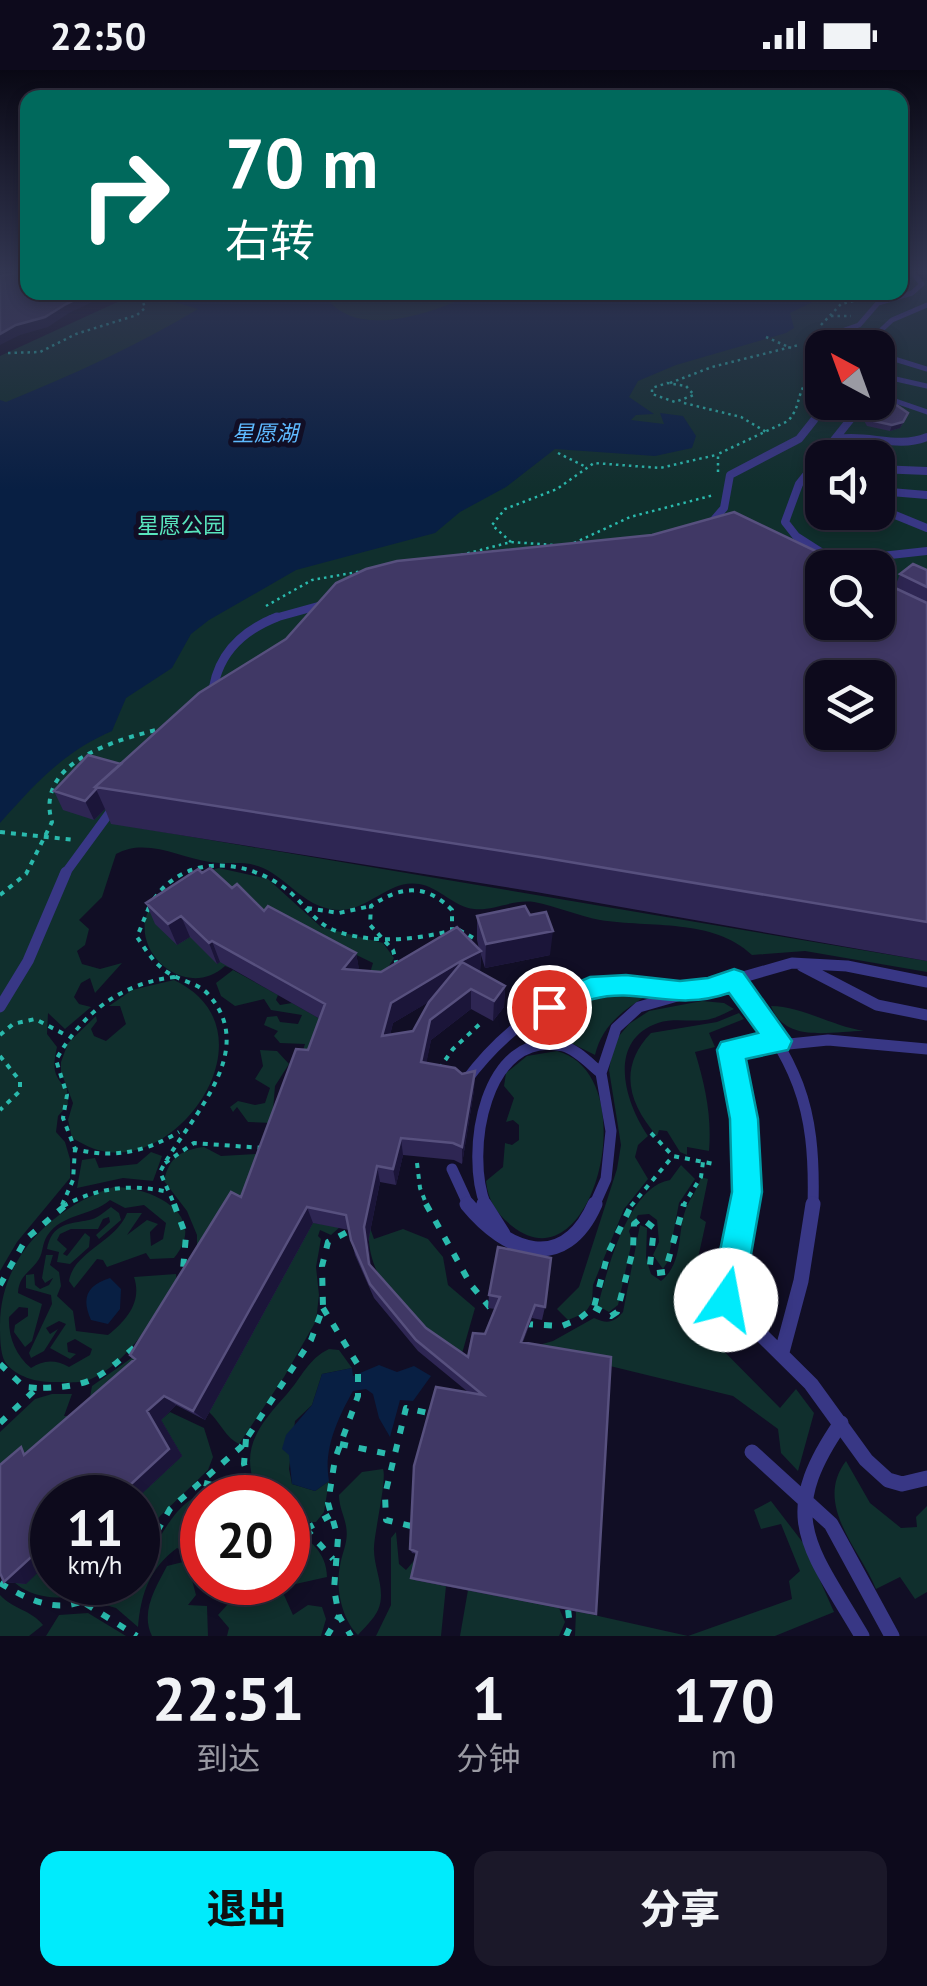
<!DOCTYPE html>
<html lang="zh">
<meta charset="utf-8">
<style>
:root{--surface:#0d0a1c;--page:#1b1829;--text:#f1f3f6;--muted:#9a9aa3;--line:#2d2b3b;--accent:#00ebfc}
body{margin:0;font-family:"PT Sans","Noto Sans SC",sans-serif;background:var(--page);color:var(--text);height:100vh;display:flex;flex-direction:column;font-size:38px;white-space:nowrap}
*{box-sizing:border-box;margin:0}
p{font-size:32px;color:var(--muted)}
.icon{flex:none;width:55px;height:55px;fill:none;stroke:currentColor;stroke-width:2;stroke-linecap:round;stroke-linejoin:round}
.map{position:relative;height:1566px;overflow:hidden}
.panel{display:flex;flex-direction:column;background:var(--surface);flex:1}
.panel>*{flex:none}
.hud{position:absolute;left:20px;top:20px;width:888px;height:210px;border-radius:20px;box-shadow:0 5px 15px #0003,0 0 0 2px var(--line);background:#00695c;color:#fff;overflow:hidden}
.needle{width:65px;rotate:319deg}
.controls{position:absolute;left:805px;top:260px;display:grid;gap:20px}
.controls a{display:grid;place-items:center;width:90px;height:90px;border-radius:20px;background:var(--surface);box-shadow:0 5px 15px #0003,0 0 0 2px var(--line);font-size:50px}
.speed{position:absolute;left:30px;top:1405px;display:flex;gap:20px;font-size:50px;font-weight:700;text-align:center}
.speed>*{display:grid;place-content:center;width:130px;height:130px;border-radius:50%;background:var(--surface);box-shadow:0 5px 15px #0003,0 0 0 2px var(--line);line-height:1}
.speed small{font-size:25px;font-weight:400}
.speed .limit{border:15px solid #d22;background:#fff;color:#111}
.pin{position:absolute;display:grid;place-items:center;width:85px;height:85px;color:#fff;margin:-42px;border:5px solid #fff;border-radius:50%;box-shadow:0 2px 10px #0007}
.me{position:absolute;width:110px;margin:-55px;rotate:12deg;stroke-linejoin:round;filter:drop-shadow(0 0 8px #0008)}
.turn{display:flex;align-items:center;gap:35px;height:210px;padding:0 40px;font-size:45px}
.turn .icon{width:130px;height:130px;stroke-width:2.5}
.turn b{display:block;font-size:70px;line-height:85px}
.eta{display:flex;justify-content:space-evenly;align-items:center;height:170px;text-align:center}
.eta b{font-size:60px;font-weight:800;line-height:70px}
.action{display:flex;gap:20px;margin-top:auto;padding:20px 40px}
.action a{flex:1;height:115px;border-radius:20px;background:var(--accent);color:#111;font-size:40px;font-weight:800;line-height:115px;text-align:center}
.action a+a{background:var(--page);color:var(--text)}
.status{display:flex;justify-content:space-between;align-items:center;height:70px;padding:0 50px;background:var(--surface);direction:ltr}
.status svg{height:28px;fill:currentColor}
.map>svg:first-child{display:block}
.green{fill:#102f2d;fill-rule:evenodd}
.water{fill:#081f43}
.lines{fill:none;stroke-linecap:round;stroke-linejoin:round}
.path-far2{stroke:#2abaad;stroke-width:2.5;stroke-dasharray:2.5 4;stroke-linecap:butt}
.path-far1{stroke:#2abaad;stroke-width:4;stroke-dasharray:5 6;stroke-linecap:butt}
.path{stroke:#2abaad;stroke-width:6;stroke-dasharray:8 11;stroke-linecap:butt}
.lane-far4{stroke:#383785;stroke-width:5}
.lane-far3{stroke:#383785;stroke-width:8}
.lane-far2{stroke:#383785;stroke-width:9}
.lane-far1{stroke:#383785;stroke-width:11}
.lane{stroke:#383785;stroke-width:15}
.wall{fill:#2e2653;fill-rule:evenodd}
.shaded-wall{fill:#1b1539}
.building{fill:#403865;stroke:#57507e;stroke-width:2.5;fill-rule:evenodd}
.route{fill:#00ebfc;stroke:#0099a4;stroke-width:2.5}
.labels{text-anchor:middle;stroke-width:10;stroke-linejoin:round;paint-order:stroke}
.far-water-label{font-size:22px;font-style:italic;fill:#5fbaff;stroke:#110e25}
.far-park-label{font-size:22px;fill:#59e4bd;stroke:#110e25}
</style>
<div class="status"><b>22:50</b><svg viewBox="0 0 49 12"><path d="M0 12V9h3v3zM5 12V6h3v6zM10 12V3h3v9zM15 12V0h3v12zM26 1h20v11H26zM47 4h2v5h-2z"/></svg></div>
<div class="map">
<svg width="927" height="1566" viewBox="0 0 927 1566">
<rect width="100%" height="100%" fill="#110e25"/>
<!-- green -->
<path class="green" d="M900 200 927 211V551L878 526V498H822L776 462 752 451 717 472 116 754 927 891V902L805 881 752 885C713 848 650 858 600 850 578 846 556 836 534 832 513 829 494 841 474 839 454 837 439 817 419 814 390 809 370 839 341 840 306 840 291 811 263 798 246 790 228 795 210 792 181 788 146 767 116 784L102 827 79 850 89 859 85 875 77 881 82 894 100 899 122 893 95 923 90 908 81 913 74 927 79 934 91 937 65 959 48 943 47 964 57 977C53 996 52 1005 67 1019L68 1035 58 1046 56 1062 65 1072 70 1089V1108L17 1172 0 1201V286L137 223 900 222ZM822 278H878V332H822ZM822 388H878V442H822Z
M219 798 268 809 321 857 383 873 394 888 387 899 368 909 373 893 309 862 196 863 239 878 230 898 225 896C171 946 78 828 219 798Z
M233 900 278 925 276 930 280 935 292 933 329 954 313 1000 299 992 305 974 280 973 274 966 278 961 264 955 267 947 277 946 280 952 298 954 302 945 271 940 264 929 235 936 221 926 216 913Z
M174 910C274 957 187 1093 108 1082 95 1081 83 1074 72 1068L68 1050 73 1033 61 1002V992L68 973 96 946 97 951 91 959 94 966 106 971 126 954 120 936H109L132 920Z
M643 922 646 926C622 941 602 956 595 985L551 963 532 966 530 961C564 933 600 921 643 922Z
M702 931 724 933 734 939C725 943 715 949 705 950 690 952 673 948 658 953 606 971 625 1033 648 1066L638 1075 635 1087 648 1109 624 1139 593 1215 592 1232 585 1243 568 1250 557 1239 579 1217 617 1099 621 1075 609 1000 614 972 629 954 649 941Z
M771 936C801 936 832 956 864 961 832 961 785 974 771 936Z
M739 943 744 949 709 963 715 977 695 982C705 1015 712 1046 709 1081L687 1077V1085L680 1082 667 1061 659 1060 657 1066C628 1033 618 997 651 963L717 952Z
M260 980 277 981 289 994 275 1016 272 1053 248 1052 237 1037 233 1042 230 1037 238 1031 255 1035 265 1033 270 1018 255 1009 263 996Z
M557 981C647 1005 593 1221 512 1156 497 1144 488 1131 486 1111L503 1097 505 1073 512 1075 519 1070V1055L513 1050 506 1052 514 1028 504 1016 506 1003 527 986Z
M204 1077 221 1086 256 1084 262 1104 144 1296 89 1333 92 1316 140 1282 197 1188V1165L187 1141 164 1111C169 1087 181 1080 204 1077Z
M151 1082 162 1086 153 1111 123 1108 77 1118 82 1090 95 1088 99 1098 137 1094Z
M681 1095 695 1109 679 1133 668 1191 663 1199 653 1185 659 1172 657 1150 649 1144 638 1145 629 1161 632 1171 618 1235 609 1242 598 1236C607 1200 628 1117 670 1110Z
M701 1107 708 1109 700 1148 706 1152 698 1188 684 1218 705 1233 694 1251 780 1338 796 1319 814 1343 798 1401 781 1383 778 1359 733 1326 532 1277 553 1271 594 1248C607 1254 614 1253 623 1242L640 1155 647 1158 646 1188 651 1204 661 1211C685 1191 676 1161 687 1136 692 1126 698 1118 701 1107Z
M114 1117C152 1117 210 1145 174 1188L150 1189 146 1183 107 1197 103 1190 97 1189 74 1218 69 1211C74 1181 116 1172 127 1143H142L127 1165 147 1150 158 1154 150 1162 151 1176 163 1169 166 1153 144 1135 125 1138 110 1130C90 1147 62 1143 47 1166 42 1174 43 1183 39 1189 30 1203 19 1205 18 1223L42 1234 32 1271 25 1277 14 1262 15 1255 28 1246V1238L19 1237 9 1247C8 1267 16 1286 31 1298 43 1290 55 1289 69 1297L90 1285 92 1279 75 1269 67 1273 68 1282 76 1284 70 1289 50 1278 66 1254 59 1251 46 1258 50 1264 58 1259 44 1281 31 1288 29 1283 52 1234 51 1225 26 1218V1205L34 1204 35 1215 40 1219 49 1215 53 1208 45 1213 42 1208 46 1185H53L50 1195 59 1202 61 1216 57 1226 73 1241 76 1261 108 1265C128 1249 142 1231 134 1207L176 1204 177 1212C155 1245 130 1292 91 1309 81 1314 64 1312 53 1312 36 1312 16 1307 5 1292 0 1283 0 1266 0 1255 0 1187 53 1137 114 1117Z
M111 1137 119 1143 121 1150 99 1169 96 1165 110 1152 109 1147 103 1149 98 1159H71L60 1164 57 1170 67 1179 63 1184 67 1186 85 1163 90 1167 89 1177 70 1194 57 1192 59 1182 47 1179C52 1153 69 1154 89 1150 97 1149 104 1142 111 1137Z
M301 1151 340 1157 331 1165 320 1160 318 1166 321 1169 316 1197 319 1225 316 1251 284 1307 239 1374C226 1368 220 1352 209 1342Z
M369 1155 374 1169 403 1159 428 1169 443 1187 448 1215 475 1238 459 1294C420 1255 363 1216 369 1155Z
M329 1279 339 1280 352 1298 322 1304 312 1335 295 1351 289 1399 292 1414 315 1421 329 1411 324 1442 316 1452H297L288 1447V1428L260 1427C237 1382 257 1357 287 1324 302 1307 308 1289 329 1279Z
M52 1324H72L64 1346H73L0 1419V1362L35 1329Z
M170 1342 204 1358 213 1387 208 1400 160 1446 138 1481 137 1428 182 1386 161 1350Z
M846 1391 870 1433 901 1458 917 1457 916 1447 927 1436V1522L915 1529 900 1507 876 1519C860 1479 813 1435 846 1391Z
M383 1399C387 1409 375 1459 374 1477 373 1498 387 1520 378 1540 374 1549 364 1558 358 1565 342 1550 335 1517 340 1496 342 1482 349 1472 346 1456 344 1445 339 1437 339 1425L362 1402Z
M223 1419 226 1427 202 1428V1470L185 1482 177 1478C149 1499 141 1524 138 1557L116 1538 99 1533 125 1513 138 1512V1499C165 1467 174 1422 223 1419Z
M771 1431 804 1474 834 1542 775 1566H575L576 1541 688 1566 792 1529 789 1511 800 1501 781 1454 761 1459 754 1440Z
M288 1459C309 1467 327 1483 327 1507L291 1515Z
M396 1462 399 1494 406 1500 419 1485 446 1516 441 1566H376L391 1535V1468Z
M52 1489V1512L110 1513C82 1533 25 1535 6 1502Z
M187 1491 196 1525 188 1535 207 1536 208 1566H152C140 1542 156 1517 167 1496Z
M246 1514 266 1528 284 1525 293 1545 308 1535 322 1537 326 1549 321 1566H227L229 1558 218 1545Z
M468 1520 559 1538 565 1552 559 1566H460Z
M0 1525C13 1539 31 1540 43 1555L29 1566H0Z
M88 1543 126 1566H46L59 1545Z"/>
<!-- water -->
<path class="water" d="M200 222 334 223 329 231C362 270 438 241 474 223H831L790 243 794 258 786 263 676 295 638 311 629 327 654 344 636 345 631 350 664 354 660 343 683 346 696 366 692 378 655 386 555 379 506 417 460 442 435 463 296 500 209 550 191 564 172 598 126 628 112 661C63 682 34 715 0 753V330L6 332C72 305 137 276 198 239L175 232Z
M110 1208 121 1219 120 1239 108 1254 91 1250C81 1228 87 1215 110 1208Z
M379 1295 397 1302 414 1296 431 1306 413 1331 400 1330 390 1367 379 1348 373 1324 366 1319 353 1321C338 1348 323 1379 329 1411L315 1421 292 1414 289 1385 282 1379 286 1365 312 1335 322 1304 352 1298 353 1306Z"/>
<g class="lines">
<!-- path-far2 -->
<path class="path-far2" d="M831 246H851
M821 255 841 234 866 228
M766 267 791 278
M8 283 40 282 76 264 137 245 145 238 142 229 131 225
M667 313 686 316 694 325 675 332 652 324V318Z
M670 313 712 297 799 275
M684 333 741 347 768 363
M558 383 584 396
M718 402V384L788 351C803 334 794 323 814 302
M511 472 492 455 505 439 557 419 594 393 660 398 716 385
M574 473 630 447 714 425
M461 485 511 472 554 475
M266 536 312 510 363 501"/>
<!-- path-far1 -->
<path class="path-far1" d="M0 762 75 770
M0 825 26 804 52 752C34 692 116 670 160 659
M154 829C187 782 249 789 290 822 305 835 316 854 336 861 373 874 413 870 450 861
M149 837 137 867C147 882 157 898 174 906 185 912 199 914 208 924 261 983 187 1049 160 1102L175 1136
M307 838 339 843 371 836
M459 860 477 870
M397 895 393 880 370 855 371 836C400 816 426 813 452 840V861
M175 907C121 913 82 943 56 990L67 1025 63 1048 75 1079C114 1089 145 1082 179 1062
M0 965 13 954 35 949 66 965
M0 986 20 1011V1021L0 1040
M439 999 453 979 483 951
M651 1063 673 1086 714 1094
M165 1093 194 1073 263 1078
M417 1093 420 1118 427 1136
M62 1135 73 1110 75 1079
M63 1136C97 1118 127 1114 164 1121
M631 1136 673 1086
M683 1136 701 1107 703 1092"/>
<!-- path -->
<path class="path" d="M174 1134 186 1166 183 1199
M426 1134 471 1215 497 1246
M0 1215 26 1169 67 1134
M594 1237 611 1246 617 1242 633 1180 634 1154 641 1148 654 1158 650 1195 657 1203 665 1202 684 1134
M323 1238 358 1295V1326L335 1389 328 1433 338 1468 334 1519 339 1546 351 1566
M525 1254 562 1256 579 1249 594 1237 608 1183 632 1134
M0 1294 24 1317 37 1318
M0 1353 37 1318C91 1317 97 1310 137 1275
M246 1369 244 1394 256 1428
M340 1374 393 1385
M204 1413 254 1426
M288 1455 306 1459 331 1445
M411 1456 386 1450 385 1425 406 1338 432 1344
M306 1459 333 1489
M138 1494 170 1439 241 1377 311 1270 323 1238 322 1196 328 1172 351 1160
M0 1513C48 1542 72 1544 119 1512
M86 1534 137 1566
M327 1566 339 1546
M566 1566 570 1557 568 1539"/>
<!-- lane-far4 -->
<path class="lane-far4" d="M862 278 892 250 927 235
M878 284 927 299
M822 293 809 281 810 272 859 255 878 233 912 223 922 214 910 200
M878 305 927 316
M878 325 927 342
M812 353 829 332
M848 353 857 332"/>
<!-- lane-far3 -->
<path class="lane-far3" d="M838 369C869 364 897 379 927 367
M878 399 927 401
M878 421 927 425
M878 438 927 458
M712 452 724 438 730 405 799 369 814 350
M836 491 927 481
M846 498 796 466 785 452 799 414 850 350
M271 549 329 533"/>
<!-- lane-far2 -->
<path class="lane-far2" d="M212 629C215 587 239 562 277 547
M64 805 116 734"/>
<!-- lane-far1 -->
<path class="lane-far1" d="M802 896 877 935 927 945
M735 910C796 994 816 1030 813 1136
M0 937 28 891 66 802
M465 1012C495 971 544 927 596 917 621 912 649 919 674 922
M452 1099 469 1136
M486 1136C464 1083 485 958 563 976 576 979 590 994 601 1003
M594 1136 606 1109 611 1061 601 1003 616 958 639 937 792 893 847 896 927 912
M742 1136 743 1046 730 980 828 970 927 979"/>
<!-- lane -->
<path class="lane" d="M467 1134C507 1183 564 1204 595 1134
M484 1134 503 1164
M743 1134 726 1230 811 1314 866 1390 888 1410 902 1414 927 1408
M782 1282 801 1211 813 1134
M841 1353C775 1448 810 1477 862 1566
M752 1382 831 1454 892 1566"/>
</g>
<!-- wall -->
<path class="wall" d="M865 344 906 349 900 358 890 361 867 356 863 349Z
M927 500V533L895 517 900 504Z
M927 533V891L536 822 111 754 105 739 94 750 63 740 54 721 121 694Z
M202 803 232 818 264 841 356 883 359 900 381 902 479 879 477 870V846L550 885 485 898 481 885 480 902 505 916 504 937 493 951 471 939 431 970 426 993 462 1004 475 1001 474 1020 462 1094 454 1090 403 1085 396 1115 380 1112 368 1172 371 1196 426 1258 468 1287 485 1264 495 1239 488 1238 489 1225 545 1237 542 1250 532 1248 523 1272 596 1544H589L414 1510 411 1508 417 1484 412 1483 410 1479 468 1322 418 1281 374 1228 355 1185 349 1160 313 1153 205 1350 176 1335 161 1350 182 1386 137 1428H52L26 1514 4 1512 29 1381 135 1289 130 1285 241 1127 308 980 320 949 220 892 217 894 190 867 177 875 155 854 146 833ZM430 931 413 961 390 965 393 953Z"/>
<!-- shaded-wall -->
<path class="shaded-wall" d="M91 222H114L69 243 48 257 20 265 0 275V264Z
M908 343 900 358 890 361 892 355Z
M96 719 105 739 94 750 85 731Z
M181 846 190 867 177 875 168 854Z
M553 861 550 885 485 898 486 874Z
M212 871 220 892 217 894 209 873Z
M481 881 480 902 393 953 385 985 382 966 391 933Z
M356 883 360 904 343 899Z
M505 916 504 937 493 951 494 931Z
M471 919V939L431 970 423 1011 421 992 430 950Z
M475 1001 474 1020 462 1094V1077Z
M401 1068 403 1085 396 1115 393 1099Z
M377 1096 380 1112 368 1172 372 1207 369 1194 364 1157Z
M307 1137 313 1153 205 1350 193 1341Z
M535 1235 532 1248 518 1283 521 1272Z
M164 1326 176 1335 161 1350 182 1386 137 1428H116L147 1341Z
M52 1468V1489L26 1514 4 1512Z"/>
<!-- building -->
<path class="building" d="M28 201V222H91L66 234 45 247 16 255 0 264V206Z
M895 334 908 343 903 352 892 355 869 350 865 344 871 335Z
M734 442 851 498H822V552H878V510L927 533V852L540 787 95 717 199 623 286 569 336 513 366 499 397 491 652 465ZM822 608H878V662H822Z
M913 494 927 500V517L900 504Z
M88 685 121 694 95 717 96 719 85 731 54 721Z
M210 798 232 818 237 814 264 841 268 836 356 883 343 899 381 902 457 857 481 881 461 891 391 933 382 966 413 961 429 932 462 892 505 916 494 931 471 919 430 950 421 992 455 998 462 1004 475 1001 462 1077 453 1073 401 1068 393 1099 377 1096 364 1157 369 1194 426 1258 468 1287 473 1263 485 1264 500 1227 489 1225 498 1177 551 1188 545 1237 535 1235 521 1272 611 1287 596 1544 411 1508 417 1482 410 1479 414 1396 436 1317 483 1325 416 1270 370 1214 351 1170 346 1145 307 1137 193 1341 164 1326 147 1341 169 1379 116 1428H52V1468L4 1512 0 1503V1395L21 1377 24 1385 135 1289 130 1285 231 1122 241 1127 296 979 308 980 325 934 212 871 209 873 181 846 168 854 146 833 198 799 202 803Z
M525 836 530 845 546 842 553 861 486 874 477 846Z"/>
<!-- sky -->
<linearGradient id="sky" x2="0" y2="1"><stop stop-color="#090814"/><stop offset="0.48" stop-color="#323651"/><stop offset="1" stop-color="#323651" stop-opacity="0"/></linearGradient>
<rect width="927" height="420" fill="url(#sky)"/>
<!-- route -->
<path class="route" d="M734 899 743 902 792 971 788 980 746 989 758 1049 762 1122 743 1230 738 1241 726 1246 715 1241 710 1230 732 1122 730 1049 717 980 721 972 758 963 729 923C674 942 641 917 593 929 578 932 564 943 549 948L540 945 536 937 540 929 590 907 626 905 680 911 708 908Z"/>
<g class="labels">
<!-- far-water labels -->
<g class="far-water-label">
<text x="265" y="371">星愿湖</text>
</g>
<!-- far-park labels -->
<g class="far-park-label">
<text x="181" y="463">星愿公园</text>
</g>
</g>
</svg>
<div class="controls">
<a><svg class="needle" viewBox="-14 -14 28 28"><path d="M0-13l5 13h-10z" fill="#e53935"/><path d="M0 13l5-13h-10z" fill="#9a9aa3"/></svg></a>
<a><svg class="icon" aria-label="sound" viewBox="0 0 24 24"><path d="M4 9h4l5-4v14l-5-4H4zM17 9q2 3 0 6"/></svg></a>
<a><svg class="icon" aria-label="search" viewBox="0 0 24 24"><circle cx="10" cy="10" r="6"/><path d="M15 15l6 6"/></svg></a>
<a><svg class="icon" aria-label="layers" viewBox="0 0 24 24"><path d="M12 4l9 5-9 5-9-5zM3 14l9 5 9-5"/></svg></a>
</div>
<div class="speed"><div>11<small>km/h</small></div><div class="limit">20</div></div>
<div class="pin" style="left:549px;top:937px;background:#d93025"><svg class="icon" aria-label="arrive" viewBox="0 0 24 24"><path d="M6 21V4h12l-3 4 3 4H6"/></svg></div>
<svg class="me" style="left:726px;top:1230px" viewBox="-20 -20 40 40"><circle r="19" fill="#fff"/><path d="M0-13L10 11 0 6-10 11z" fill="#00ebfc"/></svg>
<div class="hud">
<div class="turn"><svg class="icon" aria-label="right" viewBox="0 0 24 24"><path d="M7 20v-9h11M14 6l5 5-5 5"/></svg><div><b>70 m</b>右转</div></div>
</div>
</div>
<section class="panel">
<div class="eta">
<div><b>22:51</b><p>到达</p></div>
<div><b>1</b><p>分钟</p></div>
<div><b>170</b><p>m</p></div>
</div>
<div class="action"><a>退出</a><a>分享</a></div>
</section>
